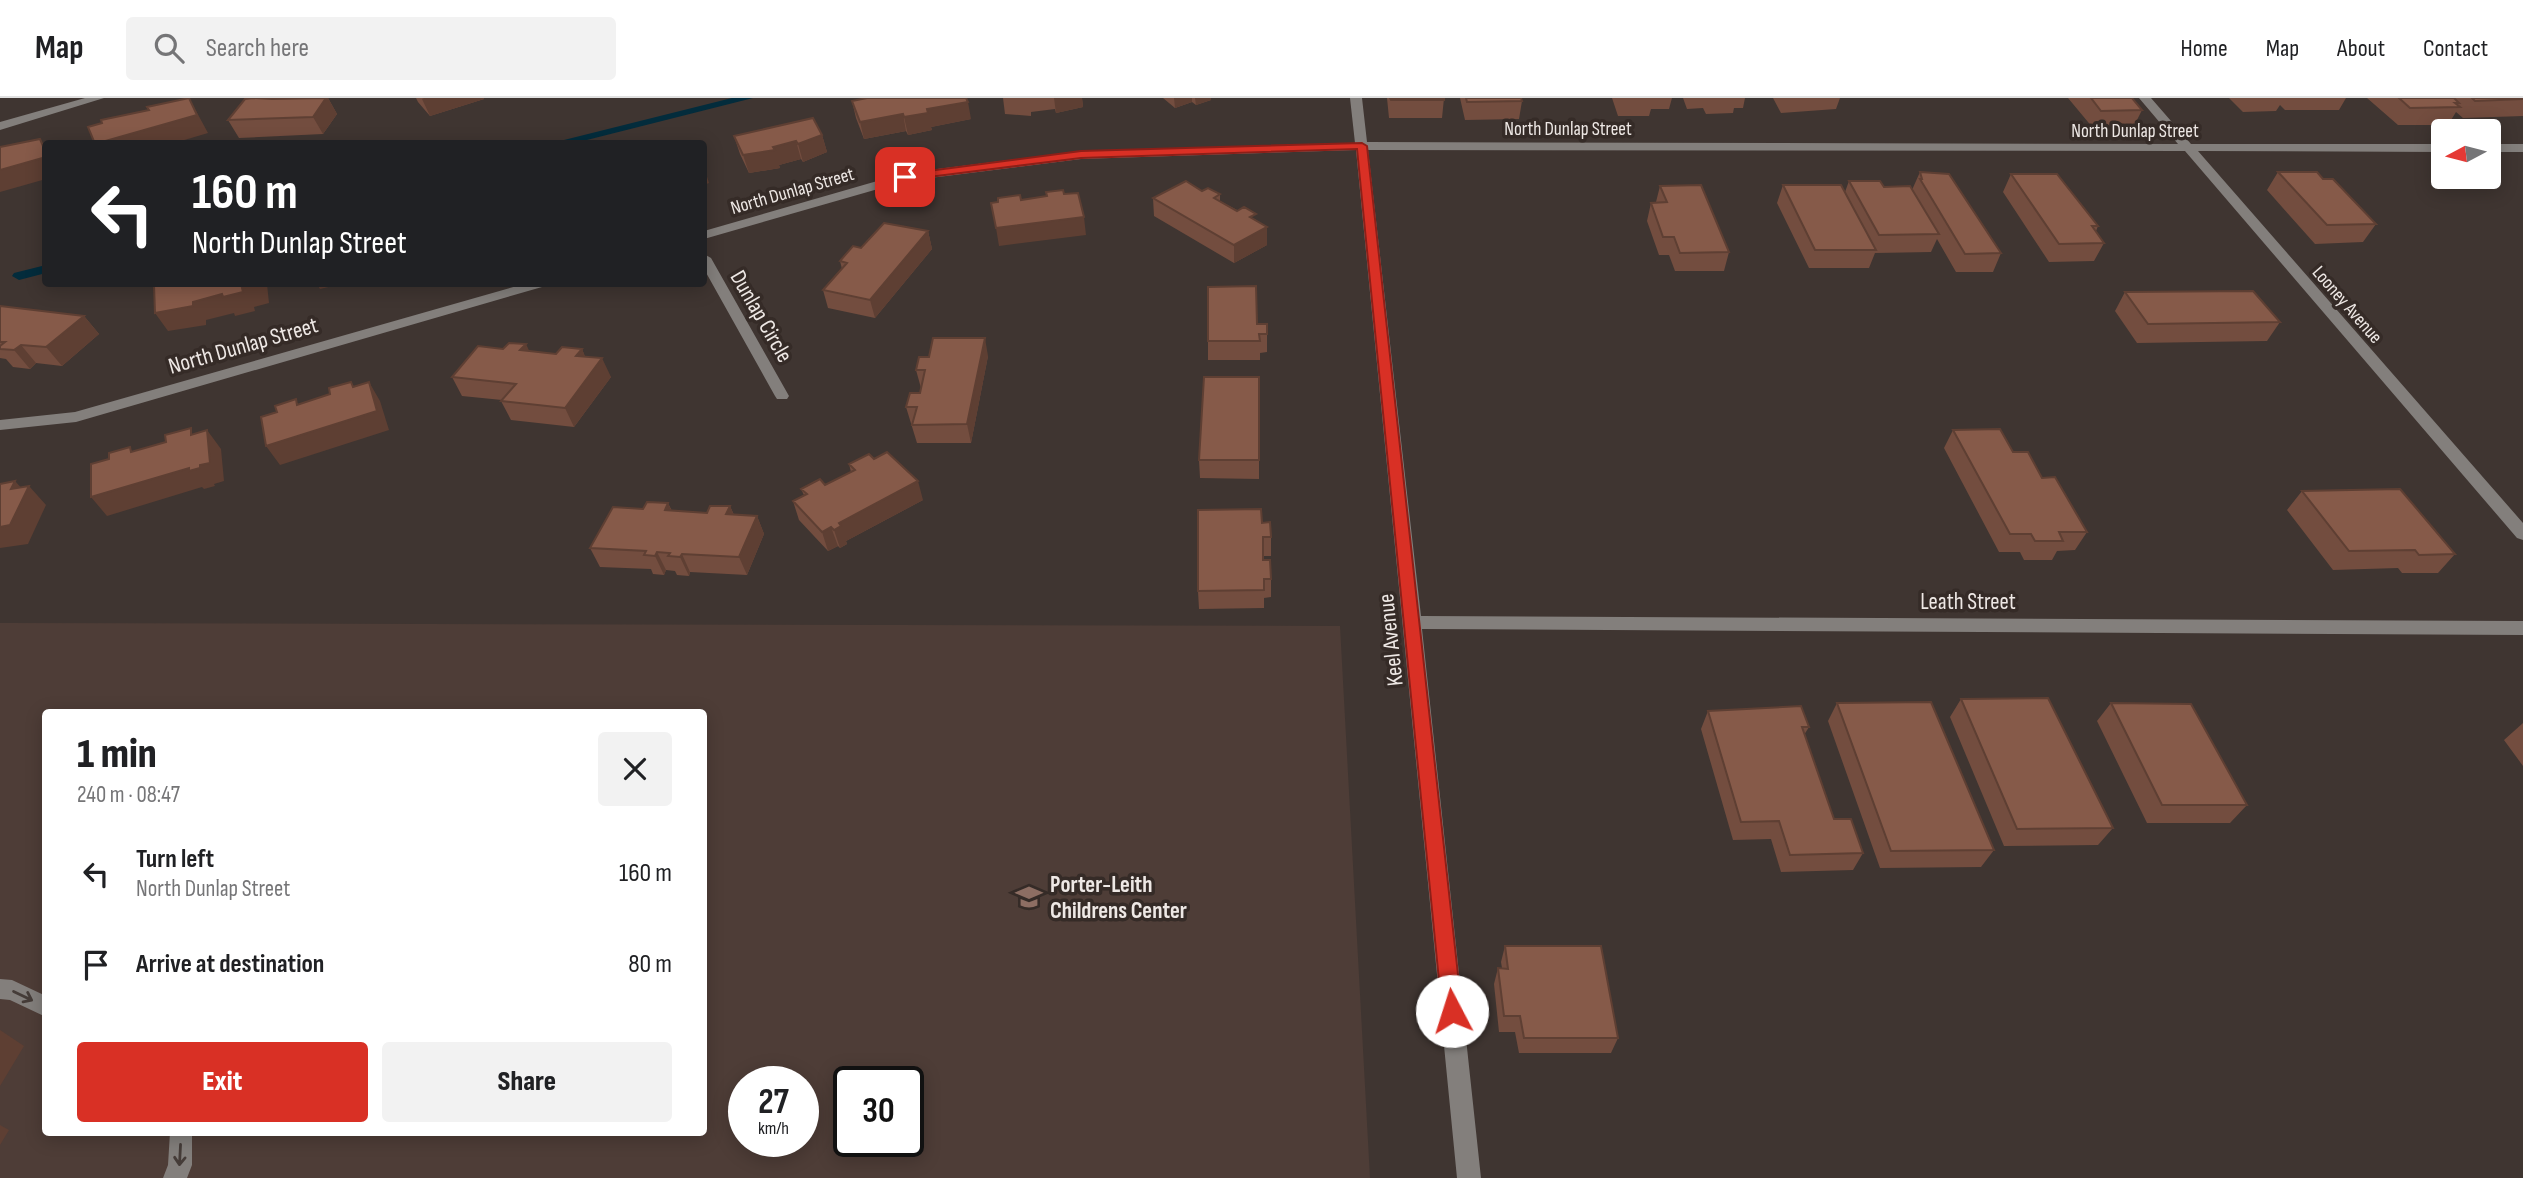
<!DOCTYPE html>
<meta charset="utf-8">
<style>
:root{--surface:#fff;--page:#f2f2f2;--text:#202124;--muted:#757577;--line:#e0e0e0;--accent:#d93025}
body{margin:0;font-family:"Sofia Sans Condensed",sans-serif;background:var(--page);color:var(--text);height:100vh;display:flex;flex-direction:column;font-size:26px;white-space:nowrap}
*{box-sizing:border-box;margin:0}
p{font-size:23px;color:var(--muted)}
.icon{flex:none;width:38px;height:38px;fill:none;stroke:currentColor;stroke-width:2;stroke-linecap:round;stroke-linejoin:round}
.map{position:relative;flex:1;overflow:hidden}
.panel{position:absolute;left:42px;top:611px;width:665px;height:427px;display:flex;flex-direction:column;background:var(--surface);border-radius:7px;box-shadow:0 4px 18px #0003}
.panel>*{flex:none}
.top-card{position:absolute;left:42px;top:42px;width:665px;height:147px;border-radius:7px;box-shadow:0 4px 18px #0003;background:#202124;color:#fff;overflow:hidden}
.needle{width:46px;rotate:263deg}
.buttons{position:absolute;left:2431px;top:21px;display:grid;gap:14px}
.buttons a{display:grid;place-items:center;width:70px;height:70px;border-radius:7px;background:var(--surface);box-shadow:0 4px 18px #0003;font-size:35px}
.speed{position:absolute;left:728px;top:968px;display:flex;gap:14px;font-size:35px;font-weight:700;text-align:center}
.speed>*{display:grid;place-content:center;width:91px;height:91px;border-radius:50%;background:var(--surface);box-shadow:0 4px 18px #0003;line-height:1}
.speed small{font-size:18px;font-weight:400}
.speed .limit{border:4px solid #111;border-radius:10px;background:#fff;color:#111}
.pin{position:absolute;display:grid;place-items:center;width:60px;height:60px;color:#fff;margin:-30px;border-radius:14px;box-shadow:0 4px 10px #0006}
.me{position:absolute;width:77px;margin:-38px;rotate:355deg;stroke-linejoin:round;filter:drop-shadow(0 0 5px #0008)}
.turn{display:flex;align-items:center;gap:24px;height:147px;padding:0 35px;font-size:32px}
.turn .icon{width:91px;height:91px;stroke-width:2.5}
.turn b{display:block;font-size:49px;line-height:60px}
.round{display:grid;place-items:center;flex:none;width:74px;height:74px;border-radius:7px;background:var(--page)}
.summary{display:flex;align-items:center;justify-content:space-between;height:119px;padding:0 35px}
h1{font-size:42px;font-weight:800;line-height:52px}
.primary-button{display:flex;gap:14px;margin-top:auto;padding:14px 35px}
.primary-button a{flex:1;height:80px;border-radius:7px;background:var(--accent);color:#fff;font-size:28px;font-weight:800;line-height:80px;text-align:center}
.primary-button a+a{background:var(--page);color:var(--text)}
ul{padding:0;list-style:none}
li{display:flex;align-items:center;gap:21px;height:91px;padding:0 35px}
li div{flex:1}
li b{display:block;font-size:26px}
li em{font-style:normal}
header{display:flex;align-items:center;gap:42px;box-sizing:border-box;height:98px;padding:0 35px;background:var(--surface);border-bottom:2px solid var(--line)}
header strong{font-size:33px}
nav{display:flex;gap:38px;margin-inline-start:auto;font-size:24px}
.search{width:490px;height:63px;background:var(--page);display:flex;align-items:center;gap:18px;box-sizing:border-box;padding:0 24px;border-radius:7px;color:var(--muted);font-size:26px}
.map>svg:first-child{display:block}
.built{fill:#4e3d37;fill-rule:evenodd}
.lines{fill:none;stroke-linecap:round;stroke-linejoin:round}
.stream{fill:#032c3c;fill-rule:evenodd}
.minor{fill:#837f7c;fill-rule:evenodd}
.wall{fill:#734d3f}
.shaded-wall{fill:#5e3f33}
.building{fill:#865a49;stroke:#5e3f33;stroke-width:2}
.oneway{stroke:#453c38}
.route{fill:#d93025;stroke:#8d1f18;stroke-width:2}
.labels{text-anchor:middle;stroke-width:7;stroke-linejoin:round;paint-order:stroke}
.far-street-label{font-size:19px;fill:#eee8e5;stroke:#352b27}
.street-label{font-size:23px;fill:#eee8e5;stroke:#352b27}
.poi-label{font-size:23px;font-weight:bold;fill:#eee8e5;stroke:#352b27;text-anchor:start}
</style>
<header>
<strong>Map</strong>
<div class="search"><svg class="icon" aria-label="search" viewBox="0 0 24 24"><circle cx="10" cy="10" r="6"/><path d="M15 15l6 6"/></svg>Search here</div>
<nav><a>Home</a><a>Map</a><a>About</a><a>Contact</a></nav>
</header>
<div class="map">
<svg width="2523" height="1080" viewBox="0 0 2523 1080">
<rect width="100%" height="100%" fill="#3f3531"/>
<!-- built -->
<path class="built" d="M0 525 1340 528 1370 1080H0ZM46 614H704V1034H46ZM744 984H803V1043H744ZM849 984H908V1043H849Z"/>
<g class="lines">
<!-- stream -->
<path class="stream" d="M732 0H753L571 46H548Z
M46 167V175L19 182 12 178 14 175Z"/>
<!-- minor -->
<path class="minor" d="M85 0H104L0 32V24Z
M1350 0H1362L1367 44 2178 46 2139 0H2151L2191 46H2443V54L2198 53 2523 425V442L2517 440 2185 53 1368 52 1421 518 2523 523V537L1422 531 1481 1080H1457L1356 52 1081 61 906 83 704 141V133L905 75 1081 53 1355 45Z
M2488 46H2523V54H2488Z
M704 156 711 160 789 298 787 301H777L775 298 704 171Z
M524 186H544L542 189 76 324 0 332V322L75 314Z
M0 881 12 882 46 898V919L10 902 0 901Z
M170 1034H192V1067L187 1080H163L168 1067Z"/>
</g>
<!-- wall -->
<path class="wall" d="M253 0H328L337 16 323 36 239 40 228 22Z
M416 0H484V1L430 18 418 4Z
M1003 0H1082L1083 9 1056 15 1055 11 1031 14V18L1005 16Z
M1163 0H1211V2L1196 7 1192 4 1175 10Z
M1387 0H1444L1442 20H1389Z
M1460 0H1521L1522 3 1519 21 1465 22Z
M1612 0H1672L1669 11H1651L1649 18H1618Z
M1683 0H1745L1743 10H1734L1733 15 1706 16 1703 10 1687 11Z
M1773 0H1840L1836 11 1781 15Z
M2068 0H2132L2142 12 2133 30H2093Z
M2229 0H2346L2339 12H2285L2280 7 2276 13 2243 14Z
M2367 0H2523V18L2463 20 2456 14 2448 27H2398Z
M852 3 971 21 931 29 932 32 908 37 906 33 864 41 856 20Z
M822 37 827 54 803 64 801 61 779 67 780 70 749 75 740 56 734 38Z
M1920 74 2001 155 1993 174H1956L1937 141 1931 154 1875 155 1869 170H1809L1777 105 1783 87 1845 94 1849 83 1912 92Z
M2278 74 2323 81 2376 126 2363 144 2315 146 2267 92Z
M2011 76 2098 128 2096 133 2104 145 2094 163 2049 164 2003 94Z
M1660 88 1729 154 1724 173H1675L1669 157H1659L1647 123 1651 105 1656 104Z
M1202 93 1220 96V103L1256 122 1267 147 1234 165 1154 118 1153 100Z
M928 133 932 151 875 220 828 210 823 192 842 171 840 163 861 150Z
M2125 194 2280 224 2267 243 2137 245 2115 213Z
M0 208 84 218 99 236 62 268 36 265 30 271 13 269 6 261 0 260Z
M1257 226H1267V254L1260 255V262H1208V243Z
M582 251 585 259 611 279 574 329 511 322 501 303 502 302 462 298 452 279 529 253 556 256Z
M988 258 971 345H917L906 309 920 295 921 290 916 272Z
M1259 279V381L1200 380 1199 362Z
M1953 332 2013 354 2042 380 2087 434 2075 452 2057 453 2052 462H2024L2020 454H1999L1944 350Z
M849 366 923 402 846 443 847 446 840 450 838 448 828 453 799 422 793 403 804 397 801 391 825 387 851 374Z
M2302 393 2455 456 2438 475H2402L2398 470 2333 472 2287 412Z
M668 405 672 413 707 415 730 408 734 417 757 418 764 436 747 477 690 474 689 478 677 477 675 473 666 472 664 477 653 476 651 471 600 469 590 450 643 411Z
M1262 425 1271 439V458H1263V462L1271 481V499L1264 500V510L1199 511 1198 493Z
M1961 601 2113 730 2098 747 2004 748 1950 619Z
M1837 605 1994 752 1981 769 1880 770 1828 623Z
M2111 605 2247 707 2230 725H2147L2097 623Z
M1708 613 1809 629 1804 637 1834 721 1863 755 1853 772 1781 774 1771 741 1733 742 1701 631Z
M2523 625V668L2504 642Z
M1505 848 1618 940 1611 955H1519L1515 934H1499L1494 886 1498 870H1502L1501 864Z"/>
<!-- shaded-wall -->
<path class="shaded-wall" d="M189 0 208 35 171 46H95Z
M326 0H328L337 16 323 36 313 19Z
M424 0H484V1L430 18 422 1Z
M1054 0H1082L1083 9 1056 15Z
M1174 0H1192V4L1175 10Z
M1195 0H1211V2L1196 7Z
M968 4 971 21 931 29 932 32 908 37 904 19 927 11Z
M903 16 906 33 864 41 860 24Z
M822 37 827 54 803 64 798 46Z
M796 43 801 61 779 67 780 70 749 75 743 57Z
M46 59V81L0 94V72Z
M704 69 709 85 704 87Z
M1084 119 1086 137 999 148 996 130Z
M1267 129V147L1234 165V147Z
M928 133 932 151 875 220 870 202Z
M257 186H267L269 205 254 209 255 213 235 218 234 215 206 222V227L168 233 155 215Z
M317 186H341L320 191Z
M84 218 99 236 62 268 46 249Z
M985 240 988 258 971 345 967 326Z
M526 246 535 265 520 252Z
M21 247 36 265 30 271 14 252Z
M582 251 590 270 576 258Z
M602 260 611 279 574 329 565 310Z
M369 284 380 303 389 332 280 367 266 348Z
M207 332 221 351 224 383 214 386 215 388 204 391 202 389 107 418 91 399 200 367Z
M15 383 26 395 29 388 46 407 28 446 0 450V429L11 391Z
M918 383 923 402 846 443 847 446 840 450 834 432 839 425Z
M668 405 676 423 665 412Z
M730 408 738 427 726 416Z
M757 418 764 436 747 477 739 459Z
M831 429 838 448 828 453 822 434Z
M657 454 666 472 664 477 655 458Z
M682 456 690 474 689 478 680 459Z
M0 932 24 948 0 988Z
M0 1027 9 1032 0 1047Z"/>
<!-- building -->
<path class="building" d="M189 0 197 17 95 46 88 29 102 25 101 22 149 12 147 9Z
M253 0 272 1 326 0 313 19 228 22 245 1Z
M867 0H966L968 4 927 11 928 15 904 19 903 16 860 24 852 3Z
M1390 0H1444V2H1391Z
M1466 0H1521L1522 3 1467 4Z
M2091 0H2132L2142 12 2101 13Z
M2399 0H2454L2459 5H2455L2460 9 2410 10Z
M2472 0H2523V1L2475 3Z
M813 20 822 37 798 46 796 43 773 49 775 52 743 57 734 38Z
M40 41 46 55V59L0 72V49Z
M1920 74 1949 76 2001 155 1965 156 1920 81H1922Z
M2278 74H2317L2323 81H2333L2376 126 2327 127Z
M2011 76H2057L2098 128H2092L2104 145 2059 146Z
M1186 83 1202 93 1208 90 1220 96 1214 100 1237 113 1244 109 1256 116 1250 119 1267 129 1234 147 1153 100Z
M1849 83H1880L1884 89 1910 88 1939 136 1879 137Z
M1701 87 1729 154 1680 155 1674 139H1663L1651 105 1667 104 1660 88Z
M1783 87H1841L1876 152H1815Z
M1063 92 1064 96 1078 95 1084 119 996 130 991 105 998 104V100L1020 97 1021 102 1047 98 1046 94Z
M884 125 928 133 870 202 823 192 847 165 840 163 853 148 861 150Z
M161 186H257L242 190 243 194 223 199 222 196 193 204V208L155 215 154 187Z
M1256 188 1257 226H1267V236H1259L1260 243H1208V189Z
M2253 193 2280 224 2148 226 2125 194Z
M0 208 84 218 46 249 21 247 14 252 0 251V248L5 244H0Z
M933 240H985L967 326 912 327 917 309H906L910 295H920L925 272H916L919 259H929Z
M509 245 526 246 520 252 556 256 562 249 582 251 576 258 602 260 565 310 501 303 516 286 452 279 478 248 503 251Z
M1204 279H1259V362H1199Z
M351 284 353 289 369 284 377 313 266 348 261 319 277 314 275 308 296 301 297 307 330 296 329 290Z
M191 330V337L207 332 210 365 200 367V370L189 373V370L91 399V366L109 361V355L130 349 131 354 166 344 165 337Z
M2000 331 2013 354H2028L2042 380 2055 379 2087 434H2059L2063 443H2035L2031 436H2010L1953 332Z
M887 354 918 383 839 425 841 428 834 432 831 429 822 434 793 403 807 396 801 391 820 381 825 387 855 372 849 366 869 356 874 361Z
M15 383 11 391 29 388 10 427 0 429V386Z
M2400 391 2455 456 2419 457 2415 452 2349 453 2302 393Z
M647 404 668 405 665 412 707 415 710 408H730L726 416 757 418 739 459 682 456 680 459 668 458 670 455 657 454 655 458 644 457 646 453 590 450 613 409 643 411Z
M1261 411 1262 425 1270 424 1271 439H1263V462H1270L1271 481H1264V492L1198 493V412Z
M2048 600 2113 730 2017 731 1961 601Z
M1931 604 1994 752 1891 753 1837 605Z
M2111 605 2191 606 2247 707H2162Z
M1801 608 1809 629H1802L1834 721H1851L1863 755 1790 757 1779 723 1741 724 1708 613Z
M1505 848H1601L1618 940H1524L1520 918H1504L1498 870 1508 871Z"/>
<!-- one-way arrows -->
<defs><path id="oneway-shaft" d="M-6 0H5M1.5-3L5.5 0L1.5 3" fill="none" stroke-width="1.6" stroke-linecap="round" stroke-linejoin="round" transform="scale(1.75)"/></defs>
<g class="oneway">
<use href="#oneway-shaft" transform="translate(23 898) rotate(26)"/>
<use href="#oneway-shaft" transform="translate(180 1057) rotate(93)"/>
</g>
<!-- route -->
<path class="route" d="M1362 45 1367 48 1462 913 1459 920 1452 922 1445 920 1442 913 1357 51 1081 60 905 82 900 79 905 76 1081 53Z"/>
<!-- icons -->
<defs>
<g id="school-bare" transform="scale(2.1)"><path d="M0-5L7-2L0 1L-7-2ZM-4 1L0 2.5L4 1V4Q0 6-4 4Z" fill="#8d6e63" stroke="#352b27" stroke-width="2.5" paint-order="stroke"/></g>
</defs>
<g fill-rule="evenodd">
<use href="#school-bare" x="1029" y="799"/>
</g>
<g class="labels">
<!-- far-street labels -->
<g class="far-street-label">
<text x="1568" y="37">North Dunlap Street</text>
<text x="2135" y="39">North Dunlap Street</text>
<text transform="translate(792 92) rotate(-16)" y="7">North Dunlap Street</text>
<text transform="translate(2348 206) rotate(49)" y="7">Looney Avenue</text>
</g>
<!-- street labels -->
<g class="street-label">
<text transform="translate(762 218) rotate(60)" y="8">Dunlap Circle</text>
<text transform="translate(243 247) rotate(-16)" y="8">North Dunlap Street</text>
<text x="1968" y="511">Leath Street</text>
<text transform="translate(1390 542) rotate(-96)" y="8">Keel Avenue</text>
</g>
<!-- poi labels -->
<g class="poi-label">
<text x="1050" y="794">Porter-Leith<tspan x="1050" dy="26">Childrens Center</tspan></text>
</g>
</g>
</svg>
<div class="buttons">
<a><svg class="needle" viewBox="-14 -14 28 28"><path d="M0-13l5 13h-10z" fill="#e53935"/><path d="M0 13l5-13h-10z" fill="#757577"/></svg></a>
</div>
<div class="speed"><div>27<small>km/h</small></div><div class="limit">30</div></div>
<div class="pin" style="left:905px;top:79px;background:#d93025"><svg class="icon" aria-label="arrive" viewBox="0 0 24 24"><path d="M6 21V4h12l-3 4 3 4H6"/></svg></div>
<svg class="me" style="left:1452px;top:913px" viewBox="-20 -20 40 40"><circle r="19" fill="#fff"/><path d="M0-13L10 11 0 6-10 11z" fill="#d93025"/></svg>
<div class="top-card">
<div class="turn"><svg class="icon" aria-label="left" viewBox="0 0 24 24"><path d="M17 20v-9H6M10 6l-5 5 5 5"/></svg><div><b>160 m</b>North Dunlap Street</div></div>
</div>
<section class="panel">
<div class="summary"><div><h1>1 min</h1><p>240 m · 08:47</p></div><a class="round"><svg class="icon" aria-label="close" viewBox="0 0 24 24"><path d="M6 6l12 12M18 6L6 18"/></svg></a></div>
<ul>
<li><svg class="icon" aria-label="left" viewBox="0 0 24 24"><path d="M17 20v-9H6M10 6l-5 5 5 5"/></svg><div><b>Turn left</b><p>North Dunlap Street</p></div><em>160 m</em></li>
<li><svg class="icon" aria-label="arrive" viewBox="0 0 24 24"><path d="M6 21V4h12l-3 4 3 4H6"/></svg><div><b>Arrive at destination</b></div><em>80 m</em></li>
</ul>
<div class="primary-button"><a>Exit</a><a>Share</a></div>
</section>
</div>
